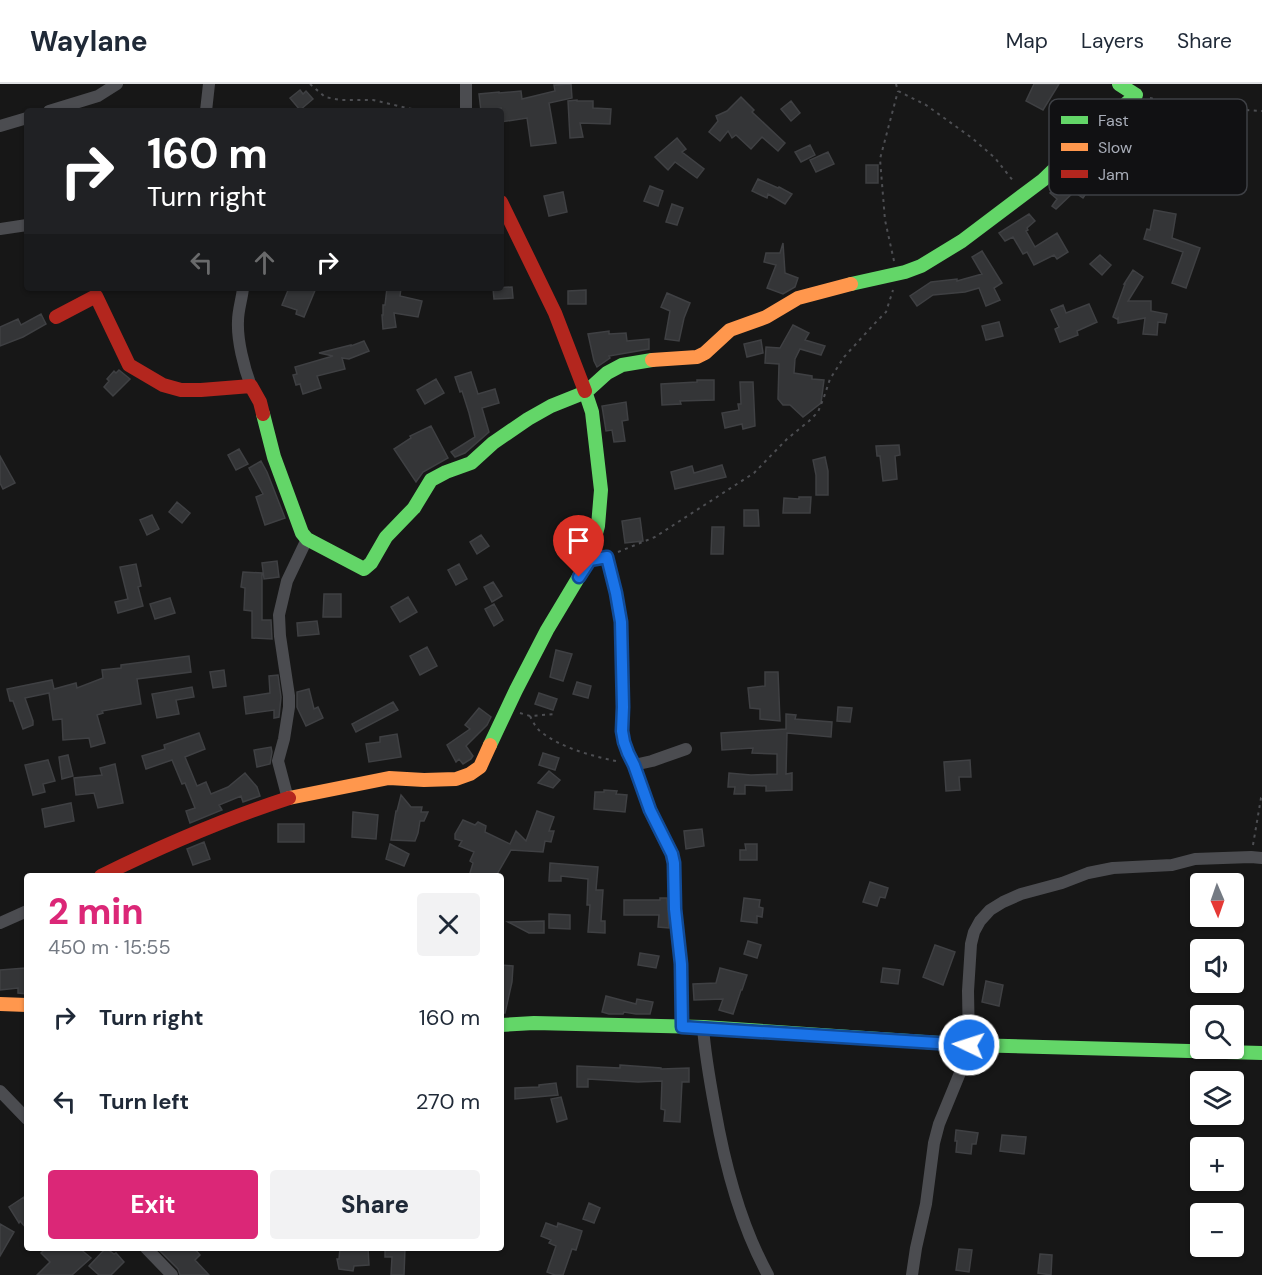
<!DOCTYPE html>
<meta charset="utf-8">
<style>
:root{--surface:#fff;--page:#f2f2f3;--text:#1f2937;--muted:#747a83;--line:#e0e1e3;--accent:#db2777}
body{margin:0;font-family:"DM Sans",sans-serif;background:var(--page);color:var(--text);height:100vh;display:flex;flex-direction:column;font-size:22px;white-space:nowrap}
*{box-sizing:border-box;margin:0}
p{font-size:20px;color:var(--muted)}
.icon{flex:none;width:33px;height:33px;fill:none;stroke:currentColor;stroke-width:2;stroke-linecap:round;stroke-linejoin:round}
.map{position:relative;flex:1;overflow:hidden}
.panel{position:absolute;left:24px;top:789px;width:480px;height:378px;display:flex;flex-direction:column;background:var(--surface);border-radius:6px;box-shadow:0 2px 4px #0004}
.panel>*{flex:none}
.banner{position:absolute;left:24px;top:24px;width:480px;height:183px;border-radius:6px;box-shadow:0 2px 4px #0004;background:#202124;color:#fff;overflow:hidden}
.needle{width:39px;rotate:178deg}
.buttons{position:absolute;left:1190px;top:789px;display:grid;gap:12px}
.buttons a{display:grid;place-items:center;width:54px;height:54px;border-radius:6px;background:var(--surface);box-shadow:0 2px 4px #0004;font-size:30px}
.pin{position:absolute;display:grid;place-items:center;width:51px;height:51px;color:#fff;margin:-62px -26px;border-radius:50% 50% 50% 0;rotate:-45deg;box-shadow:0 0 6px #0007}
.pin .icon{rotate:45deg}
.me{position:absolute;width:66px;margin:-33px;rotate:274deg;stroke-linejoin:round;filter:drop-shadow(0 0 4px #0008)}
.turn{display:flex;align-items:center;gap:21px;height:126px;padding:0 24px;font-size:27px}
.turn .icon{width:78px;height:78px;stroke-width:2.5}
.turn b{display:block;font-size:42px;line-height:51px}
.lanes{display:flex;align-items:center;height:57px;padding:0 24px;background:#0003;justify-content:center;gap:30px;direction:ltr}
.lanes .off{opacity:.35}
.round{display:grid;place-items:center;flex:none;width:63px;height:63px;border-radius:6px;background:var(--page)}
.summary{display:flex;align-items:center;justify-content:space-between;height:102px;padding:0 24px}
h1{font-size:36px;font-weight:800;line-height:45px;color:var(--accent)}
.action{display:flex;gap:12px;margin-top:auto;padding:12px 24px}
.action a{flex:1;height:69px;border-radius:6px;background:var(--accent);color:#fff;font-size:24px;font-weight:800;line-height:69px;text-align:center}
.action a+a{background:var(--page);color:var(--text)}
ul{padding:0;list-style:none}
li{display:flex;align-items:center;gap:18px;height:84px;padding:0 24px}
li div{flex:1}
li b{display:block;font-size:22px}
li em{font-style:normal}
header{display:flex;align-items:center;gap:36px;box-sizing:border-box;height:84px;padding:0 30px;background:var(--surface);border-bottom:2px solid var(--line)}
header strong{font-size:28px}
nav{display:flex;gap:33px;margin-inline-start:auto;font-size:21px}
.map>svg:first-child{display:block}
.building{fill:#343537;stroke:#3f4043;stroke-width:1.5}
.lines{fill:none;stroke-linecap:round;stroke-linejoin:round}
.path{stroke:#4d4e52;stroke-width:2;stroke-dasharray:3 4.5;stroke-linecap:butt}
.street{stroke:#4b4c50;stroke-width:12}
.fast{stroke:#63d668;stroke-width:14}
.slow{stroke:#ff974d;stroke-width:14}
.jam{stroke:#b3261e;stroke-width:14}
.route-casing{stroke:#114b97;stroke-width:15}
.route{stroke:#1a73e8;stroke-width:10}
.key{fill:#111113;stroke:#3e4045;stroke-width:1.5}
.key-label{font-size:16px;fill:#a8adb8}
</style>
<header>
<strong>Waylane</strong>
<nav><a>Map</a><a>Layers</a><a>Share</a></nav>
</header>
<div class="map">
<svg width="1262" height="1191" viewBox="0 0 1262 1191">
<rect width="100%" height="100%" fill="#171717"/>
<!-- building -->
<path class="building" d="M571 0 572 14 549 19 556 59 531 62 527 34 501 38V24L481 27 479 10 499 8V9L521 7 522 15 555 7 554 1Z
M1034 0H1059L1043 26 1026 17Z
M300 6 303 10 306 7 313 15 300 26 290 14Z
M741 13 754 26 752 28 785 59 778 67 762 53 751 65 736 51 732 54 728 47 720 57 709 48 718 37 716 32 727 27Z
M577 16V17H593V24L611 25 610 40 580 39 583 53 570 54 568 17Z
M791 17 800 29 791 37 781 25Z
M677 54 686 65 682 68 704 85 697 94 675 78 668 86 655 73Z
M810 61 815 71 801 78 795 68Z
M828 68 834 80 816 88 810 76Z
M1091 76 1106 86 1095 100 1093 99 1083 114 1074 108 1056 125 1052 122 1057 115 1050 109 1058 101 1063 106 1072 94 1076 96Z
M866 81H878V99H866Z
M758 95 778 104 779 103 792 110 785 120 768 110 767 114 752 107Z
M650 102 663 107 658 122 644 117Z
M563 108 567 128 549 132 544 112Z
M672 120 683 124 677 141 666 138Z
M1154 126 1176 130 1172 154 1200 164 1186 204 1172 199 1183 168 1144 155 1147 145 1150 146Z
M1029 130 1035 137 1027 144 1028 146 1026 147 1035 163 1057 149 1068 168 1057 175 1054 171 1034 181 1027 168 1023 170 1013 153 1005 157 999 149Z
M783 159 785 189 798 194 795 203 783 210 767 204 776 181 764 178 766 169H780Z
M982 167 1002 199 994 204 1000 216 986 222 979 204 965 208 933 211 917 222 910 212 931 198 957 195V197L982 190 972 173Z
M1100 171 1111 181 1102 191 1090 180Z
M1133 186 1143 193 1128 217H1151V227L1167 230 1165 239 1158 238 1157 251 1143 250 1145 234 1118 239V234L1117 235 1113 233 1125 200H1124Z
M512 203 513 214 494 215 493 204Z
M289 204H316L304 233 296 230 297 226 282 221Z
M387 204H401L400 212 422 217 418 233 394 229 396 243 383 245 382 231H383V221H385Z
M586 206V220H568V207Z
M667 209 690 219 684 234 679 257 665 255 670 227 661 223Z
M1089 220 1097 238 1077 247 1078 251 1060 258 1055 245 1059 243 1051 226 1063 221 1066 229Z
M41 230 46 240 23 253 0 262V243L18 235 21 241Z
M999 238 1003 252 986 256 982 242Z
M793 241 809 249 805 256 825 262 821 271 800 265 795 275 794 289 812 292V295L824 296 821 319 803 333 790 321H783L778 315 779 280 765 279 766 263 780 264Z
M609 247V250L626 249 627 257 649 255V265L609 272 610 274 597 283 594 277 588 250Z
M761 256 763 269 747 273 744 260Z
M364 257 369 267 349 275 342 274 345 285 317 292 321 304 303 310 300 300 296 301 293 291 297 290 295 283 333 272 319 269 351 261V262Z
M119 286 130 295 113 312 104 303 109 297 107 295 114 287 116 289Z
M471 288 478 310 495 305 499 319 482 324 489 348 465 369 455 373 451 368 475 353 469 329 462 307 460 308 455 293Z
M436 295 444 309 425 320 417 306Z
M697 296H714V316L680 317 681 320 662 321 661 300 697 298Z
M740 298H753L755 342 743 345 742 340 725 344 722 329 739 326 738 320H741Z
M626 318 628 336 622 337 625 357 614 358 612 346 606 347 602 322Z
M431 342 448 374 423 388 416 398 394 365 411 354 410 352Z
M899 361 900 371 895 372 897 395 883 397 880 372H877L876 362Z
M239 365 248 380 236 386 228 371Z
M0 372 15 399 3 405 0 399Z
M825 373 828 387V411H816V391L813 376Z
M261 377 267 388 285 434 265 441 256 413 263 410 249 384Z
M722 381 726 393 675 405 671 388 692 382 694 389Z
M799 413H811L810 429H783L784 414 799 415Z
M177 418 190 429 182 439 169 428Z
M744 426H758L759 442H744Z
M152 431 159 445 147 451 140 436Z
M640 434 643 457 625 459 622 437Z
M712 443H724L723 470H711Z
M481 451 489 462 477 470 470 458Z
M277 477 279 493 264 495 262 479Z
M136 480 141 502 138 503 143 522 118 529 115 518 128 515 120 483Z
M459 480 467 495 456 501 448 486Z
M243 488 262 489V536H271L272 555 252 554V527L244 526 245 504 241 503Z
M493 498 502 512 492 518 484 503Z
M324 510H341V533H323Z
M408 513 417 528 400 538 391 523Z
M170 514 175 529 155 535 150 520Z
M494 520 503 536 494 542 485 525Z
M317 537 319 550 298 552 297 539Z
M427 563 437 582 420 591 410 572Z
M556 566 572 570 563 597 550 593Z
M189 572 191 588 137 595 141 620 102 627 103 629 97 631 105 659 91 663 89 654 63 656 62 635 53 636 49 609 25 614 33 637V641L23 645 13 617H10L7 605 52 596 54 605 76 599 77 604 103 594 102 586 121 584V581Z
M224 586 226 602 213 604 210 588Z
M765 588H778L780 637 760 635V625L750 624 748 604 765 602Z
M278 591 281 613 279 633 274 634V626L246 630 244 613 270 609 269 592Z
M577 598 591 602 588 614 573 610Z
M192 603 194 613 176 616 179 630 157 634 152 610Z
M309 605 314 625 318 623 323 634 306 642 297 623V608Z
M539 609 557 615 553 626 535 620Z
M393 618 398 626 356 648 352 640Z
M838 623 852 624 850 638 837 637Z
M479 624 491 633 487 641 466 662 473 672 471 675 463 680 459 675 456 678 447 661 470 645 465 641Z
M786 630 796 631 795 635 832 638 831 653 787 649 786 690 792 689V706L766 707V702L745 701V710H734L735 703H728L729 689 751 691 777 690V670L752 669 753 664 722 666 721 649 786 645Z
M199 649 205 665 185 673 197 702 206 698 211 710 228 703 245 689 257 703 260 712 243 718 241 712 219 721 222 726 190 739 186 727 195 724 185 699 182 700 172 676 146 685 142 672 165 665 164 661Z
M397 650 401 673 369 678 366 660 380 658V653Z
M271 663 272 668 270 680 257 683 254 666Z
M543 669 559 674 555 686 539 681Z
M68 671 73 692 62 695 59 673Z
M48 676 55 697 43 700 45 708 33 711 25 681Z
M970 676 971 693H959L960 706 946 707 944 678Z
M115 680 123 719 98 724 94 709 76 711 74 694 102 691 100 684Z
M549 687 560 696 553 704 538 699Z
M604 706 617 707 616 710 627 711 625 728 594 725 595 708H604Z
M401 711 411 723H422L421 728H428L424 737H420L418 749 415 757 391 756 396 727H397Z
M71 719 74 737 45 743 42 725Z
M537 727 554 733 549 747H554L551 758 545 757 543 768 511 766 496 792H469L473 779 470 777 474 768 459 762 462 757 455 755V750L463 736 475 741 478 738 486 742 485 748 510 760 516 747 526 757Z
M353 728 378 731 376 755 352 753Z
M278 740H304V758H278Z
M702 745 704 762 686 765 684 747Z
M204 758 210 775 193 781 187 765Z
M390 760 409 770 404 782 386 775Z
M745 760H757V776H740V766H746Z
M550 779 598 783 596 806H603L601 837H605V849L588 848 590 821H587L588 795 561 792V797H549Z
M870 798 888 804 885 814 880 813 877 822 863 818Z
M660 814H667L669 844 658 843 659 831H624V816H660Z
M744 814 760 816 759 823 763 824 762 833 757 832V839L741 837Z
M549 830 570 831V845L549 844Z
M544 837V849H529L508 838Z
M748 857 761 861 757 874 744 870Z
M935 861 955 868 943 901 923 893Z
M640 869 659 872 656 884 638 881Z
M501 881 513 882 512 898 505 929H501Z
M25 884 27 910 18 909V904L0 906V886Z
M720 884 747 891 742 906H741L733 930 719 926 723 915 694 916 693 900 716 899Z
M883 884 900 886 898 900 881 898Z
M986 897 1003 901 999 922 982 918Z
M606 912 636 920 637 915 653 918 650 930H636L624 928 623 930H609L602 928Z
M620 981 661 984V985L689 984V998H682L680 1038 664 1037 665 1026 661 1025 662 997 638 998 588 995V1003H577V982L620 984Z
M556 999 558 1011 515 1015V1004L539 1003V1001Z
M561 1013 567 1035 557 1038 551 1015Z
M956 1046 978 1049 976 1060H972L971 1070 956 1068 957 1057H955Z
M1002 1051 1026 1053 1024 1070 1000 1067Z
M24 1113 27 1118V1145L20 1137 19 1139 9 1123Z
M589 1119 600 1124 594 1139 583 1135Z
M546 1139 557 1143 558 1139 582 1147 576 1166 572 1165 563 1191H555L547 1188 556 1162 549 1159 551 1156 541 1152Z
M0 1140 14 1148 0 1172Z
M46 1164H79L91 1174 72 1191H37L50 1178 41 1169Z
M106 1164 114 1170 116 1169 124 1178 111 1191H99L89 1182Z
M157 1164H194L200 1171 195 1176 209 1191H180L178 1185Z
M340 1164H368L369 1181 354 1182 353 1187 339 1185 337 1175H339Z
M385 1164H405L404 1191H391L392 1173H385Z
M959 1165 972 1166 969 1188 956 1186Z
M1040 1170 1052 1171 1051 1191 1038 1189Z"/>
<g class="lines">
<!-- path -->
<path class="path" d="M310 0 325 13 340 16H373L420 27
M896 0 898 7 926 21 972 54 995 74 1014 98
M1150 14 1175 21 1206 22 1227 25 1262 27
M894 177 885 136 880 75 898 7
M618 468 655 453 754 389 787 355 809 337 818 328 824 313 830 295 844 273 877 237 886 228 893 206
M520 629 530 632 556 630
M530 632C533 638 536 644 541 648 563 665 593 672 620 678
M1253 761 1261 714 1262 713"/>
<!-- street -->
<path class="street" d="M466 0V27
M49 27 98 12 117 0
M206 27 209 0
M0 42 27 34
M0 145 27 141
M243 204C242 215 238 226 238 237 237 256 244 284 251 302
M589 476 607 473 616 509 621 538 623 623 622 647 624 658 634 681 650 726 672 770 674 779 675 825 681 880 682 943
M634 681 652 677 686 665
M288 715 278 677 284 655 289 623V612L280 552 279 531 287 497 307 455
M0 839 27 827
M703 943C705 971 710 998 715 1025 725 1082 740 1140 768 1191
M0 1007 27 1035
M146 1164 172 1191
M912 1191 916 1164 926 1120 934 1059 939 1040 962 984 969 961 968 907 971 860 974 848 980 837 990 826 1003 818 1021 810 1062 799 1088 789 1113 784 1172 781 1195 775 1251 773 1262 774"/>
<!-- fast -->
<path class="fast" d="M851 200 905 188 921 182 962 157 1043 96 1096 45 1136 11 1119 0
M263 330 274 373 302 449 307 455 364 485 371 479 386 453 414 424 431 396 446 388 471 379 493 359 528 335 551 322 586 308 607 289 622 281 652 276
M490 661 516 606 547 546 589 476 598 442 601 406 592 328 585 307
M501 941 534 939 703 943 969 961 1262 969"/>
<!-- slow -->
<path class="slow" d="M652 276 697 273 705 269 730 246 766 233 798 214 851 200
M289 714 389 694 424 696 456 695 470 690 480 683 490 661
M0 920 27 921"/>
<!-- jam -->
<path class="jam" d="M501 118 555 229 585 307
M56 233 96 212 129 281 163 301 181 306H201L251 302 260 318 263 330
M101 792C162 762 224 735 289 714"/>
</g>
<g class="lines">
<!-- route casing -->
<g class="route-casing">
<path id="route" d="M579 493 590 476 607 473 616 509 621 538 623 623 622 647 624 658 628 669 634 681 650 726 672 770 674 779 675 825 681 880 682 943 969 961"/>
</g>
<!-- route -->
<use href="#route" class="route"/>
</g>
<!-- legend -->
<rect x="1049" y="15" width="198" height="96" rx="9" class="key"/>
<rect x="1061" y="32" width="27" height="8" fill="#63d668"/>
<rect x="1061" y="59" width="27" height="8" fill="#ff974d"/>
<rect x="1061" y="86" width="27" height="8" fill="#b3261e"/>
<g class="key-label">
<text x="1098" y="42">Fast</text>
<text x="1098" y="69">Slow</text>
<text x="1098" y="96">Jam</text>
</g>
</svg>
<div class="buttons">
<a><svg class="needle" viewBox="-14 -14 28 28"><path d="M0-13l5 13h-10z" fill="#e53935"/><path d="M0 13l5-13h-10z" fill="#747a83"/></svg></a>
<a><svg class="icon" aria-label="sound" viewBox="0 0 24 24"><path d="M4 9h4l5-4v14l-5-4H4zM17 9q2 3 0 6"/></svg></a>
<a><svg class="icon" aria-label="search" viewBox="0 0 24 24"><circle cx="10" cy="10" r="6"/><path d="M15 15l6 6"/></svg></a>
<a><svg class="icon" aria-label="layers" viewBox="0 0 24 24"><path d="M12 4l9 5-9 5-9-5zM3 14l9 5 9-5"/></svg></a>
<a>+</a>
<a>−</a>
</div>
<div class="pin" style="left:579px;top:493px;background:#d93025"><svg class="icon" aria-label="arrive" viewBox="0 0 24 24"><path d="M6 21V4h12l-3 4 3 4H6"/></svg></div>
<svg class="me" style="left:969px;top:961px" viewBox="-20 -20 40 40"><circle r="17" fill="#1a73e8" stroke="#fff" stroke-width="3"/><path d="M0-11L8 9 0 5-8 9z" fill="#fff"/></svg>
<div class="banner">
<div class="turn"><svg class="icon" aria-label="right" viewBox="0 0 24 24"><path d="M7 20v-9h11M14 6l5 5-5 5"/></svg><div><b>160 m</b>Turn right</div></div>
<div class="lanes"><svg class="icon off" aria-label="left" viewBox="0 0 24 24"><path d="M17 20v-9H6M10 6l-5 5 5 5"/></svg><svg class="icon off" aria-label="ahead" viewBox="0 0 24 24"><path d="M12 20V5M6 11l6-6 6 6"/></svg><svg class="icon" aria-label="right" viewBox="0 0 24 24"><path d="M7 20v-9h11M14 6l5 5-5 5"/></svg></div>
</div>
<section class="panel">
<div class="summary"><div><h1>2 min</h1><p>450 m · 15:55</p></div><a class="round"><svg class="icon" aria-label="close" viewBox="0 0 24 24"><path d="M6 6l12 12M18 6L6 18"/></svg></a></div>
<ul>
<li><svg class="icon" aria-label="right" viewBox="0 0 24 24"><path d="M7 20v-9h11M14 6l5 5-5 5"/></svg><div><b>Turn right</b></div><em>160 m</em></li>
<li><svg class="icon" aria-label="left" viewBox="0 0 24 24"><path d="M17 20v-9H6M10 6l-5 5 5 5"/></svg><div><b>Turn left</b></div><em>270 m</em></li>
</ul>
<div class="action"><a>Exit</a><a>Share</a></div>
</section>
</div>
